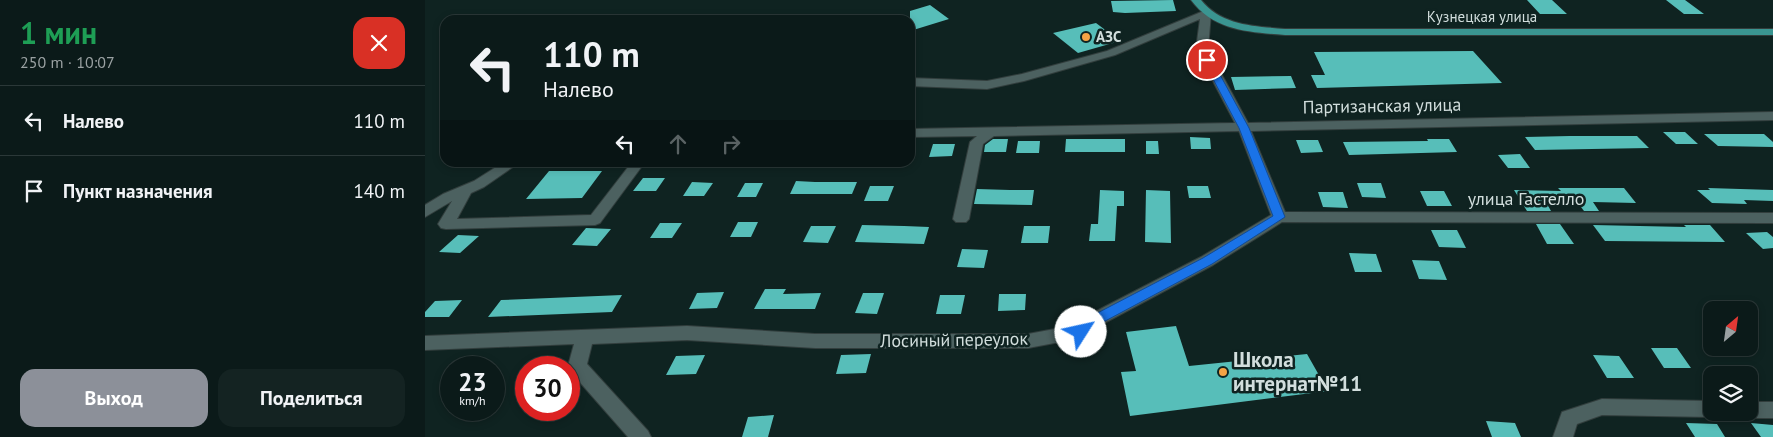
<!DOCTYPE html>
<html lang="ru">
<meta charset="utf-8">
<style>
:root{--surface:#0b1a19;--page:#142322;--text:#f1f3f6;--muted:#9aa1a2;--line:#2b3838;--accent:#8c9099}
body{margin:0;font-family:"PT Sans",sans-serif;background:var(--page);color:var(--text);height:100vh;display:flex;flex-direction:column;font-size:19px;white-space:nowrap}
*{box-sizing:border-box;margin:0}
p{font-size:16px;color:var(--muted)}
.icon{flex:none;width:28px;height:28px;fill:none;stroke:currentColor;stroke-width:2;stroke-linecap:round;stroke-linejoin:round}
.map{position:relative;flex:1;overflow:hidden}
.side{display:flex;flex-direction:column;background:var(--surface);width:425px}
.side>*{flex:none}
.banner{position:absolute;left:15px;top:15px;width:475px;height:152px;border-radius:15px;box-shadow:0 2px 8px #0003,0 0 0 1px var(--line);background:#0b1a19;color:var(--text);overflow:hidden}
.needle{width:32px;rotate:29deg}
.tools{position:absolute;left:1278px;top:301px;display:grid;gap:10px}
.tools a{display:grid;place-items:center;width:55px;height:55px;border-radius:10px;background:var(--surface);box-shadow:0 2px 8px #0003,0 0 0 1px var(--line);font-size:25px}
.speed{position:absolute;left:15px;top:356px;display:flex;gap:10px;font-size:25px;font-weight:700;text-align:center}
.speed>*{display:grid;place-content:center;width:65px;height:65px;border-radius:50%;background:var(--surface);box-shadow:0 2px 8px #0003,0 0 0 1px var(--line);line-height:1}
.speed small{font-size:12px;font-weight:400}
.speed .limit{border:8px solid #d22;background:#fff;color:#111}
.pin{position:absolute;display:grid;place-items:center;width:42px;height:42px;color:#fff;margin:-21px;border:2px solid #fff;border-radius:50%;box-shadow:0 1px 5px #0007}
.me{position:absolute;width:55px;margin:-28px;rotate:55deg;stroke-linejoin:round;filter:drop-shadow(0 0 4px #0008)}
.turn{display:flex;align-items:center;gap:18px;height:105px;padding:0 20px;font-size:22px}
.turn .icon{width:65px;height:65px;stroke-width:2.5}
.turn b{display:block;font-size:35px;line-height:42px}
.lanes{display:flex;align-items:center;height:48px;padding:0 20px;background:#0003;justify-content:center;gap:25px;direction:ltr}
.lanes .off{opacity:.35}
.round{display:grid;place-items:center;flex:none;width:52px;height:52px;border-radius:15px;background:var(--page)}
.summary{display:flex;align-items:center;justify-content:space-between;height:85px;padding:0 20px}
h1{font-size:30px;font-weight:800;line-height:38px;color:#1e9e55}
.button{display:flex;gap:10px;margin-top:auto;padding:10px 20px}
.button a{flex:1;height:58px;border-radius:15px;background:var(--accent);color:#fff;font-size:20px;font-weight:800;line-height:58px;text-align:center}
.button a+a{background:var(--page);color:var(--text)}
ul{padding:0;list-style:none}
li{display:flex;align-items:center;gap:15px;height:70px;padding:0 20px;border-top:1px solid var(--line)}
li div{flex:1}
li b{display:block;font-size:19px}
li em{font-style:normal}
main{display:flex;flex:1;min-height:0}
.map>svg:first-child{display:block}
.building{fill:#57beb9}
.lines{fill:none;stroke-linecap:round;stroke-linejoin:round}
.minor-casing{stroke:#323e3d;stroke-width:2}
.major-casing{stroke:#323e3d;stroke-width:2}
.minor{fill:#4c6160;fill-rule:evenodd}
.major{fill:#3a9591;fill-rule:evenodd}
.route{fill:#1a73e8;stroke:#114b97}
.poi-dot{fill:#f5a345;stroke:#0f2321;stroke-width:2}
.labels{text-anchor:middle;stroke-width:5;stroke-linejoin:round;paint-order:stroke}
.far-street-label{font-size:15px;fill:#d2dedd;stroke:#0f2321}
.far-poi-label{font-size:15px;font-weight:bold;fill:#d2dedd;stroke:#0f2321;text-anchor:start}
.street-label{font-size:18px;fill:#d2dedd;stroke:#0f2321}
.near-poi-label{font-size:21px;font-weight:bold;fill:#d2dedd;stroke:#0f2321;text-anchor:start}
</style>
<main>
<section class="side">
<div class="summary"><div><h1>1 мин</h1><p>250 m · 10:07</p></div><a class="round" style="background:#d93025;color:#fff"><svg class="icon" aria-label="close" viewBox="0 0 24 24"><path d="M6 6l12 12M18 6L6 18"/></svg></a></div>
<ul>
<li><svg class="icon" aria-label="left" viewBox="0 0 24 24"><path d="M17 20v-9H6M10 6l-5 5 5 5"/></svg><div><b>Налево</b></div><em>110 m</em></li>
<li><svg class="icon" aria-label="arrive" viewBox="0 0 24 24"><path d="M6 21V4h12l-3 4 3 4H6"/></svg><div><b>Пункт назначения</b></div><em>140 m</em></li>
</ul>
<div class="button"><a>Выход</a><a>Поделиться</a></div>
</section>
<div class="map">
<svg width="1348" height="437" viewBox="0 0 1348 437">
<rect width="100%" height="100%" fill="#0f2321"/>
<!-- building -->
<path class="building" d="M748 0 751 11 700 13 688 12 686 1Z
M1102 0H1127L1142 14H1115Z
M1241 0H1260L1279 14H1259Z
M505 5 524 19 485 31V11Z
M671 23 695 41 653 53 628 33Z
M1048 51 1077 83 892 88 886 75H900L889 52Z
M866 76 871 88 810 90 806 77Z
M1238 132H1260L1273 144H1251Z
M1279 134H1339L1348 142V147L1293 146Z
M1145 136H1212L1224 148 1110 150 1100 137Z
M765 137 785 138 786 149H766Z
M568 139H583L581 152H559L560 145Z
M641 139H700V152H640Z
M1002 139H1024L1032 152 924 155 918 142 1003 141Z
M871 140H893L898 152 876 153Z
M593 141H615L614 153H591Z
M721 141H733L734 154H721Z
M508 144H530L527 156 504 157Z
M1095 154 1105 168H1083L1073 155Z
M124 171H177L157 198 101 199Z
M218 178H240L231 191H208Z
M371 181 390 182H432L427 194H365Z
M267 182 288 183 279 196H258Z
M320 183H338L331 197H312Z
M932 183H956L961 198 937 197Z
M445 186H469L463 201H439Z
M762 186H783L786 198H764Z
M1133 188H1199L1211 203 1168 202 1174 211H1159L1153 203 1121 202 1126 211H1102L1089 190 1136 191Z
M1283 188 1348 190V201L1319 200 1322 204 1287 203 1272 190H1285Z
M552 189 585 190H609L607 205 549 204Z
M675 190 699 191V206H692L690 241H664L666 224H673Z
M721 190 745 191 746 243 720 242Z
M995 191H1019L1027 206H1002Z
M893 192H918L923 208 898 207Z
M313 222H333L326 237H305Z
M235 223H257L247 238H225Z
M1111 224H1135L1149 244H1122Z
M437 225 479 226 504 227 499 244 430 242Z
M1168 225 1261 227 1259 225H1285L1300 242 1180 241Z
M386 226H411L403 243 378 242Z
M599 226H625L623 243H596Z
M161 228 186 229 172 246 147 245Z
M1006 230H1032L1041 248 1014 247Z
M1342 232 1348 237V248L1338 249 1321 233Z
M33 235 54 236 35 253 14 252Z
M537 249 563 250 559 268 532 267Z
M924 253 951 254 957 272H930Z
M987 260 1014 261 1022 280 994 279Z
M340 289H361L358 294 396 293 390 309H329Z
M299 292 292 308 264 309 272 293Z
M438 293H459L452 314 430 313Z
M574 294H601L600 310 573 311Z
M197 295 187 312 63 317 76 300Z
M515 295H540L536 314H511Z
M37 300 24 317H0V312L10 301Z
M751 326 764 366 882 354 903 391 705 416 696 372 711 371 701 332Z
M1226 348H1252L1266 368H1239Z
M446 354 441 373 411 374 416 355Z
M280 355 271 374 241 375 251 356Z
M1168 355 1194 356 1209 378H1182Z
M349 415 343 437H317L323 417Z
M1061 421 1090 423 1096 437H1067Z
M1261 423 1292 424 1300 437H1270Z
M1326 423 1348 425V437H1336Z"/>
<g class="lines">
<!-- minor casing -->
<g class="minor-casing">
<path id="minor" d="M781 10 786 13 783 49 823 123 1348 112V120L826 131 860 212 1348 213V223L857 222 788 265 670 328 662 336 656 338 603 348H390L262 340 167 344 162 364 223 431 226 437H203L145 371 143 366 149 344 0 350V336L262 326 390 334H603L651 325 658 318 776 257 846 215 814 131 569 136 558 144 544 219 541 222H531L528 219 545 142 552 136 485 137V129L810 123 771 49 775 19 690 55 599 81 562 89 485 86V78L562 81 597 74 682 51Z
M79 162H95L59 187 46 193 32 219 166 215 207 162H220L175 223 170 225 21 229 16 228 13 224 27 201 0 217V205L18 194 49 181Z
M1177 399 1286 401V412H1294L1286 417 1177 415 1152 424 1148 437H1128L1137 412Z
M1324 402H1348V418H1324L1317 416 1315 412H1324Z"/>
</g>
<!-- major casing -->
<g class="major-casing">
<path id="major" d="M766 0H776C797 26 829 26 860 29H1348V35H860C824 32 789 31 766 0Z"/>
</g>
<!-- minor -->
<use href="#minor" class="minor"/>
<!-- major -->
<use href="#major" class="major"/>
</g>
<!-- route -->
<path class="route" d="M782 57 787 60 824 128 860 217 787 264 669 327C663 333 660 338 651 335L649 332 659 320 778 258 848 216 814 128 778 60Z"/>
<!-- markers -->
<g class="poi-dot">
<circle cx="661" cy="37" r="5"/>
<circle cx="798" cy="372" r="5"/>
</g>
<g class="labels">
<!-- far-street labels -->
<g class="far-street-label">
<text x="1057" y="22">Кузнецкая улица</text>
</g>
<!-- far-poi labels -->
<g class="far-poi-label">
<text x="671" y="42">АЗС</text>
</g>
<!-- street labels -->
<g class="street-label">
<text transform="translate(957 106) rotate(-1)" y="6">Партизанская улица</text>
<text x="1101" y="205">улица Гастелло</text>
<text transform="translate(529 340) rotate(-1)" y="6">Лосиный переулок</text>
</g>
<!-- near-poi labels -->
<g class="near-poi-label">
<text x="808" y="367">Школа<tspan x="808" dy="24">интернат№11</tspan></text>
</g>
</g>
</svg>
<div class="tools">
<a><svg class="needle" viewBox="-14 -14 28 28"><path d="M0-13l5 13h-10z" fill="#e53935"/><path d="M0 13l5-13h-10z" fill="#9aa1a2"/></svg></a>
<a><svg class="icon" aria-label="layers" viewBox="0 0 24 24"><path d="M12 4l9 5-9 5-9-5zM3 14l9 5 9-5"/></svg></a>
</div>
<div class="speed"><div>23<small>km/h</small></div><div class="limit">30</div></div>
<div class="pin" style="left:782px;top:60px;background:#d93025"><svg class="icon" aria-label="arrive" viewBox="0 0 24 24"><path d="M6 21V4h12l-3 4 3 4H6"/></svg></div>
<svg class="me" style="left:656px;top:332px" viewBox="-20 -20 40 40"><circle r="19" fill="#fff"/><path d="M0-13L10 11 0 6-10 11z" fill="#1a73e8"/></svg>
<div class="banner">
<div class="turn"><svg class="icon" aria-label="left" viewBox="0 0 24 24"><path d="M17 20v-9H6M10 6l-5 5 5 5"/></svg><div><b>110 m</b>Налево</div></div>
<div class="lanes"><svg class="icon" aria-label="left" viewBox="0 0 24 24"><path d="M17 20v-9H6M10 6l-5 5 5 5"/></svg><svg class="icon off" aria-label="ahead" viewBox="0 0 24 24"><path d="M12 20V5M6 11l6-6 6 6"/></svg><svg class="icon off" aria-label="right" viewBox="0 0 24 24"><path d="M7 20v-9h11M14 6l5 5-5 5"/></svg></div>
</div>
</div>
</main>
